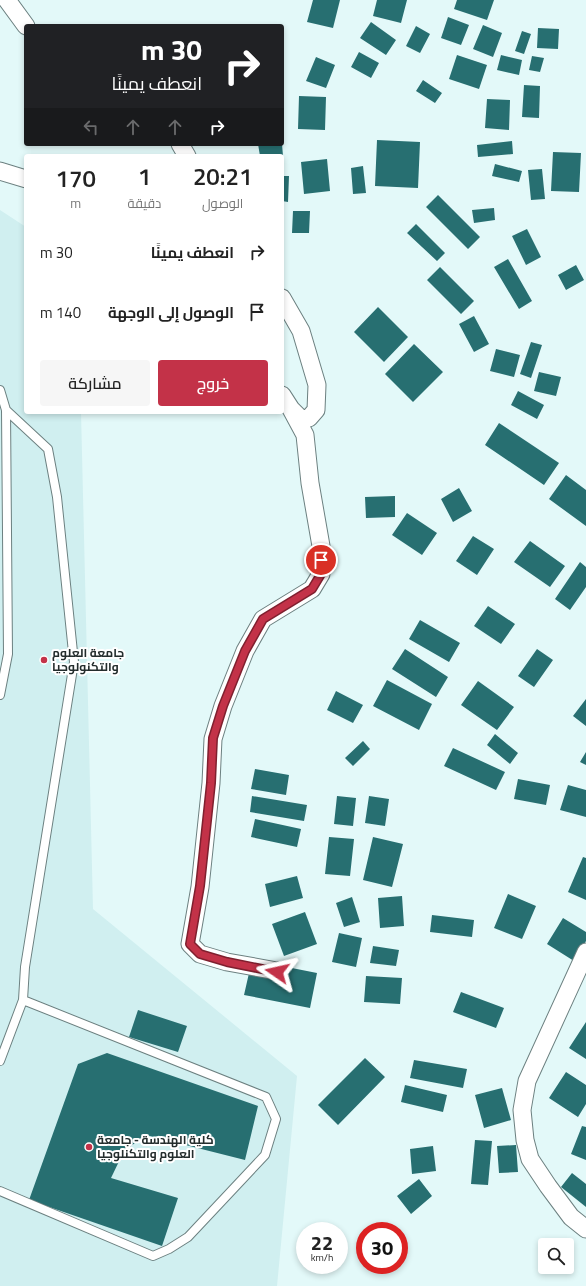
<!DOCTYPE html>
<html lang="ar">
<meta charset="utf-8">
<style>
:root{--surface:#fff;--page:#f6f6f6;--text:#222;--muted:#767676;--accent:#c33248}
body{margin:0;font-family:"Titillium Web",Cairo,sans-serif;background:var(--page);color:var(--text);direction:rtl;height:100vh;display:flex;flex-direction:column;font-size:15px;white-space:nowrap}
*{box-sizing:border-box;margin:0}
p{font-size:13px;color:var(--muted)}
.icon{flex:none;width:22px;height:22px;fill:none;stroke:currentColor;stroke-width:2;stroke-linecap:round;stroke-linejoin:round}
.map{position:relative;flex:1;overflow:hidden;direction:ltr}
.side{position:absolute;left:24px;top:154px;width:260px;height:260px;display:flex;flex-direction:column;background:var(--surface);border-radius:4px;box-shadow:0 2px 6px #0003;direction:rtl}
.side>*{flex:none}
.top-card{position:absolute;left:24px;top:24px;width:260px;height:122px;border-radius:4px;box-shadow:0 2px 6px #0003;direction:rtl;background:#202124;color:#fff;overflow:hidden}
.buttons{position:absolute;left:538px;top:1238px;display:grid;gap:8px}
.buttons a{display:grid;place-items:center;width:36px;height:36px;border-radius:4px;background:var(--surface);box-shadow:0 2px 6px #0003;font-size:20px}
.speed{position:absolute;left:296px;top:1222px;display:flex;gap:8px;font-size:20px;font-weight:700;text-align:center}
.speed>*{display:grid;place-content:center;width:52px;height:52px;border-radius:50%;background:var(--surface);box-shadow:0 2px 6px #0003;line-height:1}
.speed small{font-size:10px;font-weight:400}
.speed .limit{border:6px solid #d22;background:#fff;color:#111}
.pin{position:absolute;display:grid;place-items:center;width:34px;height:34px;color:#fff;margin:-17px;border:2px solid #fff;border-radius:50%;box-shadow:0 1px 4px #0007}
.me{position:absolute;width:44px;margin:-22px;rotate:281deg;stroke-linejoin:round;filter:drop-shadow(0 0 3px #0008)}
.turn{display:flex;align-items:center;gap:14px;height:84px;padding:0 16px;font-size:18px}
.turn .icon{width:52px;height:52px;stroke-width:2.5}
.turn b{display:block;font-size:28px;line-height:34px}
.lanes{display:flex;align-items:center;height:38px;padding:0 16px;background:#0003;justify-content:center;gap:20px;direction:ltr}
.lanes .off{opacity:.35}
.eta{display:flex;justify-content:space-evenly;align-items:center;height:68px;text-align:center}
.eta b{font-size:24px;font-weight:600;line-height:28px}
.action{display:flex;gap:8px;margin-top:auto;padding:8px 16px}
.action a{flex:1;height:46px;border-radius:4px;background:var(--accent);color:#fff;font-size:16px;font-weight:600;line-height:46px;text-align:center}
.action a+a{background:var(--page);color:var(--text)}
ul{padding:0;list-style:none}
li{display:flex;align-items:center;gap:12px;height:60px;padding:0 16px}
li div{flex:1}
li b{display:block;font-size:15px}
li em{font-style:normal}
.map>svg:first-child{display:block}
.built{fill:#d0eff0}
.building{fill:#276f71}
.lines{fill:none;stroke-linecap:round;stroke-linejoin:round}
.service-casing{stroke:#6c8080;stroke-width:10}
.minor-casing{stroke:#6c8080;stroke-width:19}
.service{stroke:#fff;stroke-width:8}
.minor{stroke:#fff;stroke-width:17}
.route-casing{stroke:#7f202f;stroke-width:10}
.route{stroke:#c33248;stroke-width:7}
.poi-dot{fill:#c33248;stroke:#fff;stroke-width:1.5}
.labels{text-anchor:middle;stroke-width:4;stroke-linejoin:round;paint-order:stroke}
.poi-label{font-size:12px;font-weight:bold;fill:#242d2d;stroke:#fff;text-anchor:start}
</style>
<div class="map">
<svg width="586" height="1286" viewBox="0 0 586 1286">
<rect width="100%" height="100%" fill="#e3f9f9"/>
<!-- built -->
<path class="built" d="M0 210 26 227V412H81L93 909 297 1076 277 1286H0Z"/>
<!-- building -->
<path class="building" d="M313 0H340L333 28 307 22Z
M377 0H407L401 23 373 16Z
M457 0H494L487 20 454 9Z
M448 17 469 25 461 45 441 38Z
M371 22 396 40 386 55 360 38Z
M483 25 502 33 493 57 473 49Z
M416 26 430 34 420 53 406 46Z
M538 28 559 29 558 49 537 48Z
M522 31 531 34 524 54 515 51Z
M359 52 379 63 371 78 351 67Z
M457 55 487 65 479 89 449 79Z
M501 55 522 60 519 75 497 70Z
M532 56 544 58 540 72 529 70Z
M316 57 335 65 326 88 306 81Z
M423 80 442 93 435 103 416 91Z
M524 85 540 86 539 118 522 117Z
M299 96 326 97 325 130 298 129Z
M487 99 510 100 509 130 485 128Z
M377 140 420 142 418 188 375 186Z
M512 141 513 154 478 157 477 145Z
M258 144H282L283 156H260Z
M553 152 581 153 579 192 551 191Z
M327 159 330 191 304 194 301 162Z
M495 164 522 171 519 182 492 176Z
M363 166 366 193 353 194 351 168Z
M542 169 545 199 531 200 528 170Z
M282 176H289L288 202 282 201Z
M438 195 480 237 468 249 426 207Z
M494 208 495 220 474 223 472 210Z
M293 211H310L309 233H292Z
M416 224 445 253 437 261 407 233Z
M527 229 541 257 526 265 512 236Z
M508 259 532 301 519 309 494 267Z
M576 265 584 280 566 290 558 275Z
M440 267 474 301 461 314 427 280Z
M378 307 408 337 384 362 354 332Z
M474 316 489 344 474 352 459 324Z
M531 342 542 345 531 378 520 374Z
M414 344 443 372 413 402 385 374Z
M496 349 520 355 514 377 490 371Z
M539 372 561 377 556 396 534 391Z
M518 391 544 405 537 419 511 405Z
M499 423 559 463 544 485 485 445Z
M566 475 586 490V526L549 499Z
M459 488 472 511 453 522 441 499Z
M395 496V517L366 518 365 497Z
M407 513 437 533 422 555 392 535Z
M473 536 494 549 477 575 456 561Z
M530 541 565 566 550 587 514 562Z
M580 562 586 567V587L570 610 555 599Z
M488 606 515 624 501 644 474 626Z
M420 620 460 643 449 662 409 639Z
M405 649 448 677 436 697 392 669Z
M537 649 553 660 534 687 518 676Z
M387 680 432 704 419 730 373 706Z
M478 681 514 707 497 730 461 705Z
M336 691 363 705 353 723 327 710Z
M586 699V726L573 716Z
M495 734 518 753 510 764 487 745Z
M363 741 370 749 353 766 345 758Z
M453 748 505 772 496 790 444 766Z
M586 752V765L580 762Z
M255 769 289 775 286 795 251 789Z
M518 779 550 785 546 805 514 799Z
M568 785 586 790V817L560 810Z
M252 796 307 805 304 821 250 812Z
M337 796 356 798 353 826 334 824Z
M369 796 389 799 385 826 365 823Z
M255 819 301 829 297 847 251 837Z
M329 837 354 839 350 876 325 874Z
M373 837 403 844 392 887 363 880Z
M583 857 586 858V900L568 892Z
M297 876 303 898 270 907 265 884Z
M508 894 536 906 522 939 494 928Z
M402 896 404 926 380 928 378 898Z
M352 897 360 922 344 927 336 903Z
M305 912 317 944 284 956 272 924Z
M432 915 474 920 472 937 430 932Z
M563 918 586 932V941L574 961 547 944Z
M339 933 362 938 356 967 332 962Z
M373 946 399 950 396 966 370 963Z
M252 960 317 973 310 1008 244 995Z
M366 976 402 978 400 1004 364 1002Z
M461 992 504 1008 496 1028 453 1012Z
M138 1010 187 1026 178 1052 129 1037Z
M586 1022V1059L569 1048Z
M107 1053 258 1106 245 1160 146 1135 124 1151 111 1178 178 1198 162 1246 29 1200 78 1064Z
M365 1058 385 1077 338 1125 318 1105Z
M414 1060 467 1069 463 1088 410 1078Z
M566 1072 586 1085V1104L578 1117 549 1098Z
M405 1085 447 1095 443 1112 401 1102Z
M502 1088 511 1120 484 1128 475 1095Z
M582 1126 586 1127V1160L571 1154Z
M475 1140 492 1141 488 1185 471 1184Z
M516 1145 518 1172 499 1173 497 1146Z
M433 1146 436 1171 412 1174 410 1149Z
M572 1173 586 1184V1207L561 1187Z
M419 1179 432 1196 411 1214 397 1196Z"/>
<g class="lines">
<!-- service casing -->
<g class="service-casing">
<path id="service" d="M0 390 6 410 8 654 0 695
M0 1061 23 1000 25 967 74 662 57 497 48 449 6 410
M0 1191 153 1256 169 1249 188 1237 265 1155 276 1119 266 1097 23 1000"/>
</g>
<!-- minor casing -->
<g class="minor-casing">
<path id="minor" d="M7 0 26 26
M180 144 187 156
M0 171 26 179
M282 298 301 331 317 385 316 410 309 418 301 419 291 409
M586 952 527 1081 522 1110 525 1140 530 1159 548 1186 571 1217 586 1229
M277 971 227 962 200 954 190 944 200 887 211 783 213 739 223 706 245 651 263 619 312 589 321 574V546L310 483 305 435 291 409 282 395"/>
</g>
<!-- service -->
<use href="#service" class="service"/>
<!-- minor -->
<use href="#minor" class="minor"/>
</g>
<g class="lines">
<!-- route casing -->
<g class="route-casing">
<path id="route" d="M277 972 227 962 200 954 190 944 200 886 211 783 213 738 223 706 245 651 263 619 312 589 321 574V560"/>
</g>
<!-- route -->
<use href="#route" class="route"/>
</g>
<!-- markers -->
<g class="poi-dot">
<circle cx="44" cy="660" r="4"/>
<circle cx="89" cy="1147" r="4"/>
</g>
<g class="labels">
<!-- poi labels -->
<g class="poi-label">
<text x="52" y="657">جامعة العلوم<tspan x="52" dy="14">والتكنولوجيا</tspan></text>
<text x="97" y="1144">كلية الهندسة - جامعة<tspan x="97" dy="14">العلوم والتكنلوجيا</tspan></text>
</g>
</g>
</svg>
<div class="buttons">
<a><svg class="icon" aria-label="search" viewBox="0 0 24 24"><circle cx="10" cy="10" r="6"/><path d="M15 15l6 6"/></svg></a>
</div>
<div class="speed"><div>22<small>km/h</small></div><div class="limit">30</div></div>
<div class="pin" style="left:321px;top:560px;background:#d93025"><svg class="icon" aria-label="arrive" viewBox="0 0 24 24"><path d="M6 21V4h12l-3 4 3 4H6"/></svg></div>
<svg class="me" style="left:277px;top:972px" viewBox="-20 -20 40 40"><path d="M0-17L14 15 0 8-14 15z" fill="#c33248" stroke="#fff" stroke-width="4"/></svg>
<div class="top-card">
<div class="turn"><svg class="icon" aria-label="right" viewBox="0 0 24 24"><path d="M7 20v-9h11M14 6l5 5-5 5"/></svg><div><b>30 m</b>انعطف يمينًا</div></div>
<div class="lanes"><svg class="icon off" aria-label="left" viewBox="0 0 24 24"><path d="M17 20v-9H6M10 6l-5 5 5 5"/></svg><svg class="icon off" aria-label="ahead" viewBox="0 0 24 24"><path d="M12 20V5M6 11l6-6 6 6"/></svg><svg class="icon off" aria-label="ahead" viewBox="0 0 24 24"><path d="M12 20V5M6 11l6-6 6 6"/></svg><svg class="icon" aria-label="right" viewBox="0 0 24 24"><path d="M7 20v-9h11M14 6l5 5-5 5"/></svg></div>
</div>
<section class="side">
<div class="eta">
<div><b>20:21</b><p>الوصول</p></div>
<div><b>1</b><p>دقيقة</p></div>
<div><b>170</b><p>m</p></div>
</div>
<ul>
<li><svg class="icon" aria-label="right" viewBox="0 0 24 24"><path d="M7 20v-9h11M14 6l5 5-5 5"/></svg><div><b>انعطف يمينًا</b></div><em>30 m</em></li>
<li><svg class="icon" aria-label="arrive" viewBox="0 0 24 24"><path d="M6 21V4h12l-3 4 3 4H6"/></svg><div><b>الوصول إلى الوجهة</b></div><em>140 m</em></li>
</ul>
<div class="action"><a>خروج</a><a>مشاركة</a></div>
</section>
</div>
